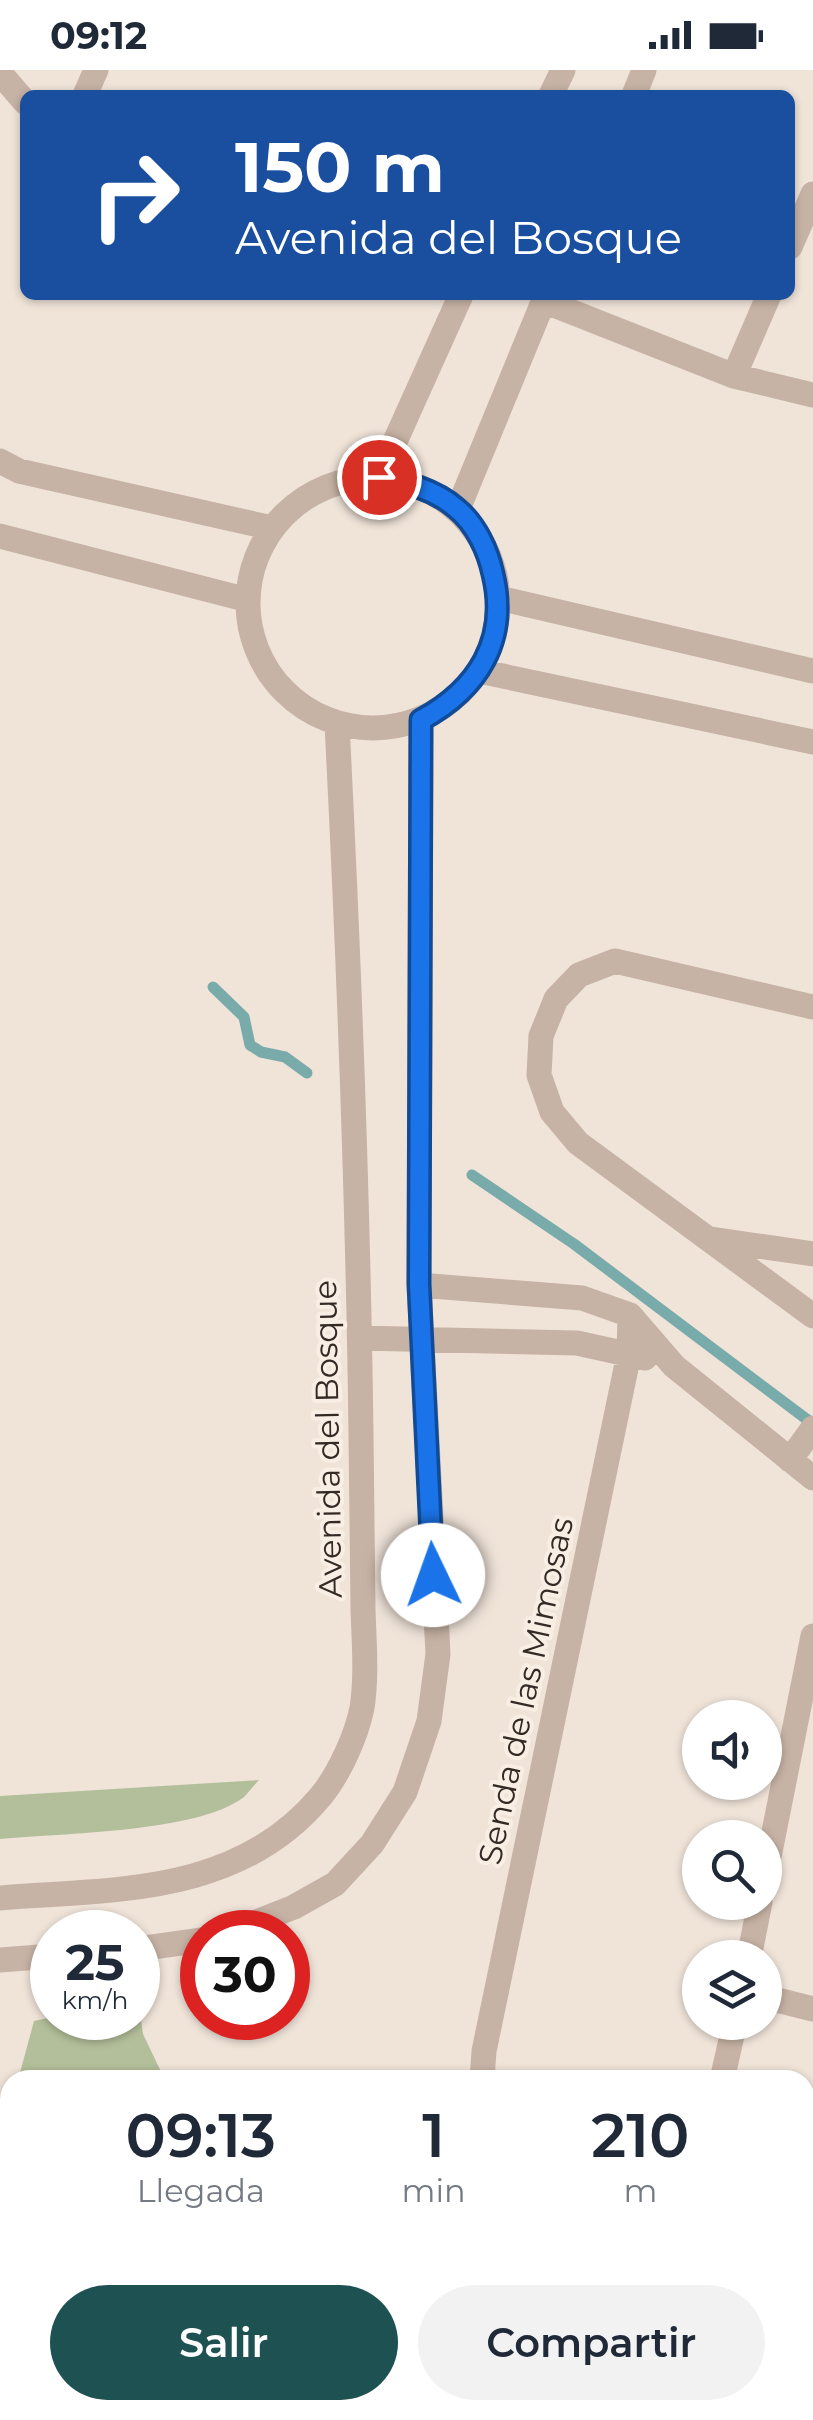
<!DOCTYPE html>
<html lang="es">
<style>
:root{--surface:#fff;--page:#f2f2f3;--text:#1f2937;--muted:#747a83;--accent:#1e5152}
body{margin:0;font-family:Montserrat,sans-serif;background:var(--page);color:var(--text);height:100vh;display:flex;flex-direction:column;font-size:38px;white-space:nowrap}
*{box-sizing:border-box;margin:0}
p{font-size:32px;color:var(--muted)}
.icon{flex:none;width:55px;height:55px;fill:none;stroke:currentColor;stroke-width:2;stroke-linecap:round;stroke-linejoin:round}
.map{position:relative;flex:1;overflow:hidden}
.drawer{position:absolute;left:0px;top:2000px;width:815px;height:350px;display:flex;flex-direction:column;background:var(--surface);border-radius:30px 30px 0 0;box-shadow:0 2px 8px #0004}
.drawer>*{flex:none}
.guide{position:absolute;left:20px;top:20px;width:775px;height:210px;border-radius:15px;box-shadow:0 2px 8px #0004;background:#1a4fa0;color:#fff;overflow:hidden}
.tools{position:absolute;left:682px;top:1630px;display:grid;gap:20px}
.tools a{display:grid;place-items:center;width:100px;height:100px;border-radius:50%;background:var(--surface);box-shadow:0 2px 8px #0004;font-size:50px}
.speed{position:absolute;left:30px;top:1840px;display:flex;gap:20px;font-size:50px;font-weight:700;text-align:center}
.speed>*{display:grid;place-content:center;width:130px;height:130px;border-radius:50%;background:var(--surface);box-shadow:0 2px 8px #0004;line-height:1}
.speed small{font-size:25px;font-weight:400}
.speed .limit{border:15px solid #d22;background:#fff;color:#111}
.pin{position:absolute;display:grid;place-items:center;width:85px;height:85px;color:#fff;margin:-42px;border:5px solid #fff;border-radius:50%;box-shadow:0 2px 10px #0007}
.me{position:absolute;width:110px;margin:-55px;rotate:357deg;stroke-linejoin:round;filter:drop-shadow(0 0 8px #0008)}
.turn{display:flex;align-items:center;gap:35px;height:210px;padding:0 50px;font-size:45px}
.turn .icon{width:130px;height:130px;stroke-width:2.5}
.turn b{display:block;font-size:70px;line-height:85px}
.eta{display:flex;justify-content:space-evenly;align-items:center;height:170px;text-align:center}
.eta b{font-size:60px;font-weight:600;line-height:70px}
.action{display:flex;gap:20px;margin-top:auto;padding:20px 50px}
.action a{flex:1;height:115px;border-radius:60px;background:var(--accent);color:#fff;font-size:40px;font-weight:600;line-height:115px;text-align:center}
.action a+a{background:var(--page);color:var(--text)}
.status{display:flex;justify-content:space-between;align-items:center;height:70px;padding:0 50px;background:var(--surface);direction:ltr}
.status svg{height:28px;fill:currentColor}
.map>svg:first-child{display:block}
.green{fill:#b3be9a}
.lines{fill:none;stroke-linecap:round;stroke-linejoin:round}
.stream{stroke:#79abaa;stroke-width:11}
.street{stroke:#c7b3a5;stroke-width:25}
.route-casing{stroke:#114b97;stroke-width:25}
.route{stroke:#1a73e8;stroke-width:18}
.labels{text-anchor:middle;stroke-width:8;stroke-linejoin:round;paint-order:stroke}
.street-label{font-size:32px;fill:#332a26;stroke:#f8eee4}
</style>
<div class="status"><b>09:12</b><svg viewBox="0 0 49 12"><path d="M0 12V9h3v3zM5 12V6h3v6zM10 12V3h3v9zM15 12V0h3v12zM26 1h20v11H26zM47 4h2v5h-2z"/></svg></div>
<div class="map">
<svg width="813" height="2350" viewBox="0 0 813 2350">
<rect width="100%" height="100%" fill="#f0e4d9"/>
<!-- green -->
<path class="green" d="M259 1710C254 1715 249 1722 244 1727 197 1763 60 1763 0 1769V1726Z
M138 1928 143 1964 165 2010H18L34 1951 52 1947 138 1948Z
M135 2340H360L366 2350H140Z"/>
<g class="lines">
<!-- stream -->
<path class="stream" d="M213 917 244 947 250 975 261 982 285 987 307 1003
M472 1105 574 1174 813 1354"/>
<!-- street -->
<path class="street" d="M0 3 25 32
M85 25 96 0
M551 25 563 0
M634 25 644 0
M790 177 813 124
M544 231 734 306 813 325
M734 306 769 225
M0 391 19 401 272 458
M379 407 461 225
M248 533a125 125 0 1 1 250 0a125 125 0 1 1-250 0Z
M458 439 546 225
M0 466 248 530
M499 528 813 601
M479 601 813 672
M813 937 615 891 579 905 556 929 541 966 539 1005 552 1042 578 1073 813 1246
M711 1169 813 1184
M419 1215 582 1228 630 1245 674 1296 813 1408
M360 1268 577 1273 645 1288
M790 1390 813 1358
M765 1807 813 1566
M0 1828C116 1819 239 1825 321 1726 339 1704 356 1667 362 1638 367 1606 364 1571 363 1539 362 1481 362 1423 361 1365 358 1128 349 891 337 654
M231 1862 294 1837 335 1814 372 1774 405 1722 429 1651 438 1584 419 1215 421 650
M138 1879 202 1870
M749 1888 760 1832
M0 1890 52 1886
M765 1927 813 1939
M482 2010 484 1981 629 1284 630 1245
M722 2010 735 1952
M385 2340 391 2350
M678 2340 685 2350"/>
</g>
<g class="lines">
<!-- route casing -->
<g class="route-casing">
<path id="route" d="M379 407C407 413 434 419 456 438 476 454 488 481 493 504 509 570 478 619 421 650L419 1214 433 1505"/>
</g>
<!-- route -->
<use href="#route" class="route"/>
</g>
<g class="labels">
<!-- street labels -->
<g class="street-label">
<text transform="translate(328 1369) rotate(-91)" y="11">Avenida del Bosque</text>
<text transform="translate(526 1621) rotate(-78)" y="11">Senda de las Mimosas</text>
</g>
</g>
</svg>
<div class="tools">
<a><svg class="icon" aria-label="sound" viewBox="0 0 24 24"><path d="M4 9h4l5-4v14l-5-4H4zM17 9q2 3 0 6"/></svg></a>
<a><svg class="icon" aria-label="search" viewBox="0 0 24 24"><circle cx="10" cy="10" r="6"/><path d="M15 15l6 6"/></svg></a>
<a><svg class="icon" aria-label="layers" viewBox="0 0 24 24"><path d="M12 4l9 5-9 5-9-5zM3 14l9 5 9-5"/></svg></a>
</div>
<div class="speed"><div>25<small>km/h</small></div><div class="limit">30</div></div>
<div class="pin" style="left:379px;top:407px;background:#d93025"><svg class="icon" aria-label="arrive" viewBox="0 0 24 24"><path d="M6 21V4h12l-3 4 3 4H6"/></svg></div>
<svg class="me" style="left:433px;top:1505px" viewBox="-20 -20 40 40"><circle r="19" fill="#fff"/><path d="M0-13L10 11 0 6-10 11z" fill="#1a73e8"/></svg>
<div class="guide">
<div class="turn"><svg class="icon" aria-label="right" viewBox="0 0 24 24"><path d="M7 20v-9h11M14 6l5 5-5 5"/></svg><div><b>150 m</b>Avenida del Bosque</div></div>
</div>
<section class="drawer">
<div class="eta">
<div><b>09:13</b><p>Llegada</p></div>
<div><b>1</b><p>min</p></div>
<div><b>210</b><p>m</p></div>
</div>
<div class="action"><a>Salir</a><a>Compartir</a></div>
</section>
</div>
